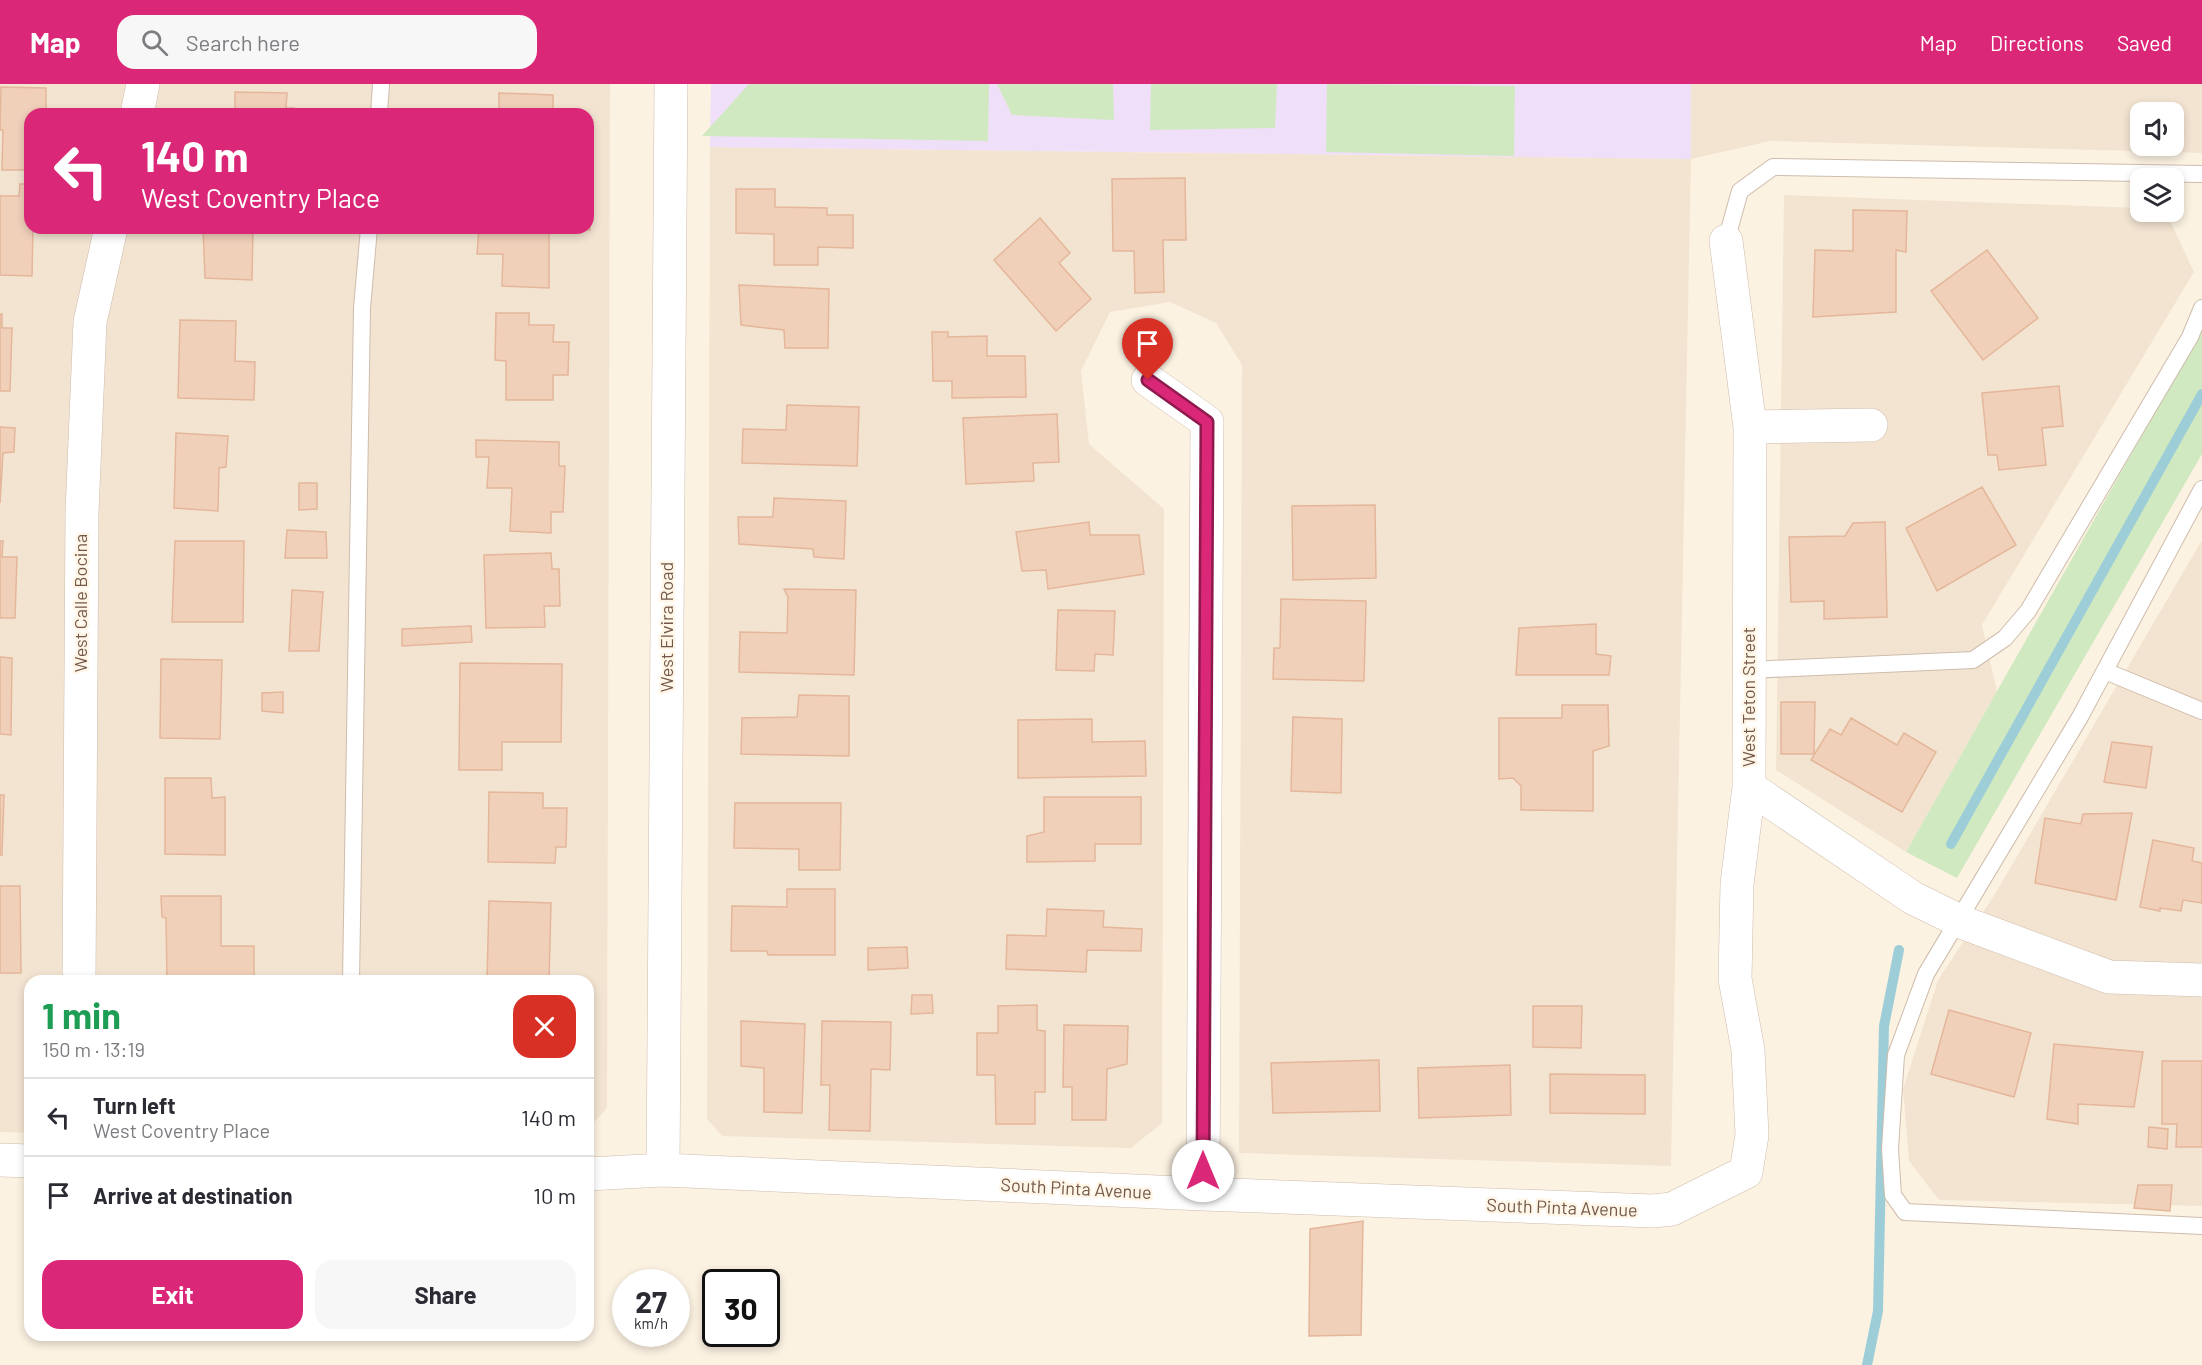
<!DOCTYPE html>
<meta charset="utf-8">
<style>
:root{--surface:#fff;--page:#f7f7f7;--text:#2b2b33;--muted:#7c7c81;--line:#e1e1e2;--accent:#db2777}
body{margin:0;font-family:Barlow,sans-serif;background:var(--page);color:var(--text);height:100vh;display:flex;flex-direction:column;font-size:22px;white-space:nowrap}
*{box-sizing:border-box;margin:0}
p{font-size:20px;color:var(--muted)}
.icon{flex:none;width:33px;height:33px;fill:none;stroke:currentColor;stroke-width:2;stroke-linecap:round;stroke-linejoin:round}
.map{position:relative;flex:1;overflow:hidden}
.panel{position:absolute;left:24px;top:891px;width:570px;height:366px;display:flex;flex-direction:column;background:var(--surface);border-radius:18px;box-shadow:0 3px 9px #0003}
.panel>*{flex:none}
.hud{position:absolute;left:24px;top:24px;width:570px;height:126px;border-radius:18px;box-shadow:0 3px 9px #0003;background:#db2777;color:#fff;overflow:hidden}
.fabs{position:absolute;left:2130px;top:18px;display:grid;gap:12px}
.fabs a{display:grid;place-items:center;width:54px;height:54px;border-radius:12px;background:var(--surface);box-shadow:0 3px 9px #0003;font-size:30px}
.speed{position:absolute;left:612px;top:1185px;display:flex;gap:12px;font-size:30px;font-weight:700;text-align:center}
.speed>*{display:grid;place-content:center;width:78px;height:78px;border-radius:50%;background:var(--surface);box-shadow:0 3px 9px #0003;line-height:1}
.speed small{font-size:15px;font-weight:400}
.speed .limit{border:3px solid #111;border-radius:9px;background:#fff;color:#111}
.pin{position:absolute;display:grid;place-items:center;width:51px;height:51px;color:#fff;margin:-62px -26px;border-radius:50% 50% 50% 0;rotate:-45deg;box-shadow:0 0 6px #0007}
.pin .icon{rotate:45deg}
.me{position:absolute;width:66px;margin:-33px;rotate:0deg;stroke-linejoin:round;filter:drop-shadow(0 0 4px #0008)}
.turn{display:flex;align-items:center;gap:21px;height:126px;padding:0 18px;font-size:27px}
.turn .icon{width:78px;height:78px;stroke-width:2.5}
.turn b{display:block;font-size:42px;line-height:51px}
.round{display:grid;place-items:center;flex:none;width:63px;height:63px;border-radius:18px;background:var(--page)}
.headline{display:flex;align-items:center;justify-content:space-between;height:102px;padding:0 18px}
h1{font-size:36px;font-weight:700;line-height:45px;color:#1e9e55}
.primary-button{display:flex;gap:12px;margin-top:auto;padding:12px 18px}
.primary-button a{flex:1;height:69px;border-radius:18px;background:var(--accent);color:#fff;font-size:24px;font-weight:700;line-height:69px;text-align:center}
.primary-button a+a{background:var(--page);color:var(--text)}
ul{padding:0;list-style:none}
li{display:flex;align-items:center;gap:18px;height:78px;padding:0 18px;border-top:2px solid var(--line)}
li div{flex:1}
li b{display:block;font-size:22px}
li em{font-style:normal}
header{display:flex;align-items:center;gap:36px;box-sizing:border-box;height:84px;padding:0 30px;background:var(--accent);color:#fff}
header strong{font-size:28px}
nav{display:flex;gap:33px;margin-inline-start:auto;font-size:21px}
.search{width:420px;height:54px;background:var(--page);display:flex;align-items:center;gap:15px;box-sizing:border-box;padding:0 21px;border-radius:18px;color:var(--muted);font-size:22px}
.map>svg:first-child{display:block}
.residential{fill:#f3e4d1;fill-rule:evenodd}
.education{fill:#efdff8}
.green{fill:#d1e9c1}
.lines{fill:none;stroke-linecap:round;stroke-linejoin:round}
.stream{stroke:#9dced7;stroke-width:10}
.building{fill:#f1d0ba;stroke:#e4b69a;stroke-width:1.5}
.service-casing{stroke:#cfbcac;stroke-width:18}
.minor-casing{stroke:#cfbcac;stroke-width:34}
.service{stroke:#fff;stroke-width:16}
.minor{stroke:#fff;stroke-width:33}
.route-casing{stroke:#8e194d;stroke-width:15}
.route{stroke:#db2777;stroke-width:10}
.labels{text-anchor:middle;stroke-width:5;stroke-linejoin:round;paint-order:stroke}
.street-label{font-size:18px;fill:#735849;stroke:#fff6e8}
</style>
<header>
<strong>Map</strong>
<div class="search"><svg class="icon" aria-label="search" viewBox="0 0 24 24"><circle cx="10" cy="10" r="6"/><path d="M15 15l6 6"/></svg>Search here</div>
<nav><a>Map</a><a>Directions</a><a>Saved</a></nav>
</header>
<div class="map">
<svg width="2202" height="1281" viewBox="0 0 2202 1281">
<rect width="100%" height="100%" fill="#fcf2e2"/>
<!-- residential -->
<path class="residential" d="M0 0H610L607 1024 588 1045V897H30V1049L0 1048ZM30 30H588V144H30Z
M1691 0H2202V69L1770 57 1691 75 1671 1082 1239 1069 1242 281 1216 239 1170 218 1110 228 1081 287 1089 360 1164 425 1162 1039 1131 1064 722 1052 707 1035 710 63 1690 75ZM2140 28H2174V62H2140Z
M1784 111 2140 124V128H2166L2194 188 1982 541 1997 607 1906 768 1776 686Z
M2202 456V1122L1939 1116 1909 1077 1903 1005 1938 896 1995 810Z"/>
<!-- education -->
<path class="education" d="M711 0H1691V75L710 63Z"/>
<!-- green -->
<path class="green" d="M749 0H989L988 57 702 52Z
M997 0H1113L1114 36 1012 31Z
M1151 0H1277L1275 44 1150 46Z
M1327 0 1515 2 1514 72 1326 68Z
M2202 245V370L1957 794 1906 768Z"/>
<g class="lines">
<!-- stream -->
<path class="stream" d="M1951 760 2202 310
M1867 1281 1878 1227 1884 942 1899 866"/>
</g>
<!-- building -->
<path class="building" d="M1 3 46 4V30H30V86H2L3 46H0Z
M235 8 287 9 286 24H294V30H235Z
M499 9 553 11V30H499Z
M1185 94 1186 156H1163L1164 208 1135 209 1134 167H1113L1112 95Z
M20 100H30V144H33L32 192 0 191V112H19Z
M736 105H775V123L827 124V131H853V164L818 163V181H774V150L736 149Z
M1853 126 1907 127 1906 168 1896 166V228L1813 233 1815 166 1853 167Z
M588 129H590V146L556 145 588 144Z
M1040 134 1070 169 1059 179 1091 215 1056 247 994 176Z
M203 144H253L252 196 205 194Z
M479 144H549V204L502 202 503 170H477Z
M1987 166 2038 234 1983 276 1931 207Z
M739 201 829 205 828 264H785L784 246 741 241Z
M496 229H529V241H554L553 258H569L568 291H553V316H506V277L495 276Z
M0 230H2V244H12L10 307H0Z
M180 236 236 237 235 277 255 278 254 316 178 314Z
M932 248H948V253L987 252V272H1025L1026 313 952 314V297H933Z
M2059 302 2063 342 2042 344 2046 381 1999 386 1997 371H1988L1982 309Z
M787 321 859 323 857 382 742 379 743 345 786 346Z
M1057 330 1059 378 1033 379 1034 397 966 400 963 334Z
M0 343 15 344 14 368 3 369 0 419Z
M176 349 228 352 226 383 219 384 218 427 174 424Z
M476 356 559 358V382H565L563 428H551V449L510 447 512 404H487L489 373H476Z
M299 399H317V425L299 426Z
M1982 403 2016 461 1937 507 1906 444Z
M774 414 846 417 844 475 814 473 813 465 739 460 738 433H773Z
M1375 421 1376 494 1293 496 1292 422Z
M1089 438 1090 451H1139L1144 490 1048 505 1046 486 1022 487 1016 448Z
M1885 438 1887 533 1824 535V517L1791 518 1789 453 1845 452 1853 439Z
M287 446 326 448 327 474H285Z
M0 457H3L2 473H17L15 534H0Z
M175 457H244L243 538H172Z
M551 469 552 485H559L560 522H544L545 543 486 544 484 471Z
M784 505 856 506 854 591 739 588 740 548 787 549 788 513Z
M292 506 323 508 319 567H289Z
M1281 515 1366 517 1364 597 1273 595 1274 564H1280Z
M1058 526 1115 527 1113 571 1095 570 1094 587 1056 586Z
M1596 540V570L1611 572 1609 591H1516L1519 544Z
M471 542 472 558 402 562V545Z
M0 573 12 574 11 651 0 650Z
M161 575 222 576 220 655 160 654Z
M460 579 562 580 561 658H502V686H459Z
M283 608V629L262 627V609Z
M799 611 849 612V672L741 670 742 634 797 633Z
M1781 618H1815L1814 670H1781Z
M1562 621H1608L1609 662 1593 667V727L1521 726V702L1513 694 1499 695V634H1562Z
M1293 633 1342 635 1341 709 1291 707Z
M1851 634 1897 661 1904 649 1936 668 1902 728 1811 676 1830 645 1841 651Z
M1092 635V658L1145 657 1146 692 1018 694V636Z
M2112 658 2152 663 2146 704 2104 698Z
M165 694H211L212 714 225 713V771L165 770Z
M489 708 543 709V724H567L566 763H556L555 779 488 778Z
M0 711H4L2 771H0Z
M1044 713H1141V760H1095V777L1027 778V752L1044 748Z
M735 719H841L840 786H799V765L734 764Z
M2132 729 2116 816 2035 799 2045 734 2081 740 2083 730Z
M2153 756 2194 764 2192 777 2202 779V819L2183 816 2181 827 2160 824V827L2140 823Z
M0 802H20L21 889H0Z
M787 805H835V871H768L767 867H731L732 822 787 823Z
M161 812H221V862H254V894L167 895 166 834 162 833Z
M489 817 551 819 549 897 487 895Z
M1047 825 1104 827 1103 843 1142 845 1141 867 1087 866 1086 888 1006 885 1007 851 1046 852Z
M907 863 908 884 868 886V864Z
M912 911H932L933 929 911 930Z
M1037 921V946L1045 947V1008H1035V1040H996L995 991H977V949H998V922Z
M1533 922H1582L1581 964 1533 963Z
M1949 926 2031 949 2014 1013 1931 990Z
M741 937 805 940 802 1029 764 1028V984L741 982Z
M822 937 891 938 890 986 871 985 870 1047 829 1046 830 1001H821Z
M1064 941 1128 942 1127 980 1107 985 1106 1036H1072V1003H1063Z
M2054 960 2143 968 2134 1023 2078 1020V1040L2047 1035Z
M1379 976 1380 1027 1273 1029 1271 979Z
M2162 977H2202V1063H2176L2177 1040H2162Z
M1510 981 1511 1031 1419 1034 1418 984Z
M1550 990 1645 991V1030L1550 1029Z
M2149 1043 2168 1045 2167 1065 2148 1063Z
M2138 1101H2172L2170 1127 2134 1124Z
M1363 1137 1361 1251 1309 1252 1310 1145Z"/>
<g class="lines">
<!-- service casing -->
<g class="service-casing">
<path id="service" d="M379 30 381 0
M1726 157 1740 107 1773 83 2202 90
M2202 405 2080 633 1926 890 1896 971 1890 1065 1893 1111 1905 1128 2202 1142
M1749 586 1973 576 2005 554 2028 527 2190 253 2202 224
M2105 587 2202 627
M351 897 362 224 369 144"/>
</g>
<!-- minor casing -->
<g class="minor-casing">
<path id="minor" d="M137 30 143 0
M1726 157 1750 343
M1148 296 1207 338 1203 1110
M1871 341 1750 343 1749 703 1913 814 1964 839 2109 893 2202 896
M79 897 82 429 90 238 111 144
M0 1076 30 1077
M663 1086 671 0
M588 1090 663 1086 1203 1110 1653 1127 1672 1125 1746 1088 1752 1051 1748 966 1735 895 1737 800 1749 703"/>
</g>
<!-- service -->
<use href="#service" class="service"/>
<!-- minor -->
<use href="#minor" class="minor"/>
</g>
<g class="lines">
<!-- route casing -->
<g class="route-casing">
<path id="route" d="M1148 296 1207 338 1203 1087"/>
</g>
<!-- route -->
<use href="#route" class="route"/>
</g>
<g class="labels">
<!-- street labels -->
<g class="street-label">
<text transform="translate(81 519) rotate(-90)" y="6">West Calle Bocina</text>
<text transform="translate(667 543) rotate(-90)" y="6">West Elvira Road</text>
<text transform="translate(1749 613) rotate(-90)" y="6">West Teton Street</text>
<text transform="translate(1076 1105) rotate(3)" y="6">South Pinta Avenue</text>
<text transform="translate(1562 1124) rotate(2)" y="6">South Pinta Avenue</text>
</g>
</g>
</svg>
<div class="fabs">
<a><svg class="icon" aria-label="sound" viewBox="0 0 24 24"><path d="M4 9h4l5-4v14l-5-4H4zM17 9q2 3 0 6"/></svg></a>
<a><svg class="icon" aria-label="layers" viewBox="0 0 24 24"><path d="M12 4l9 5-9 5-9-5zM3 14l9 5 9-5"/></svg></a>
</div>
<div class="speed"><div>27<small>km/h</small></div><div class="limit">30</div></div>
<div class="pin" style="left:1148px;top:296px;background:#d93025"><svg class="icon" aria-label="arrive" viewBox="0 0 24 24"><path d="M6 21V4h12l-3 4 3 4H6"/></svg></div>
<svg class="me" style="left:1203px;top:1087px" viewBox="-20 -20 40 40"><circle r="19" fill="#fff"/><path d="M0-13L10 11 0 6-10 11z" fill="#db2777"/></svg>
<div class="hud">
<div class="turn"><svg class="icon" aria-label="left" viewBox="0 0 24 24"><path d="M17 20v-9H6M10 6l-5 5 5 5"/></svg><div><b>140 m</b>West Coventry Place</div></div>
</div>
<section class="panel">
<div class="headline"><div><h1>1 min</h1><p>150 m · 13:19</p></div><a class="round" style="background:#d93025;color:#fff"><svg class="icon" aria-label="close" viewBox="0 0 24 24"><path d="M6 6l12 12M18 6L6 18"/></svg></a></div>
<ul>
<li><svg class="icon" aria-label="left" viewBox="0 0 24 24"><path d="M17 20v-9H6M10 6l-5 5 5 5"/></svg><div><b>Turn left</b><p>West Coventry Place</p></div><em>140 m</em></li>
<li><svg class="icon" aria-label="arrive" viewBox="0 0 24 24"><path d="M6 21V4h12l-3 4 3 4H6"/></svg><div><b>Arrive at destination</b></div><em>10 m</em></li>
</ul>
<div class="primary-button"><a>Exit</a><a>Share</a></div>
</section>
</div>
